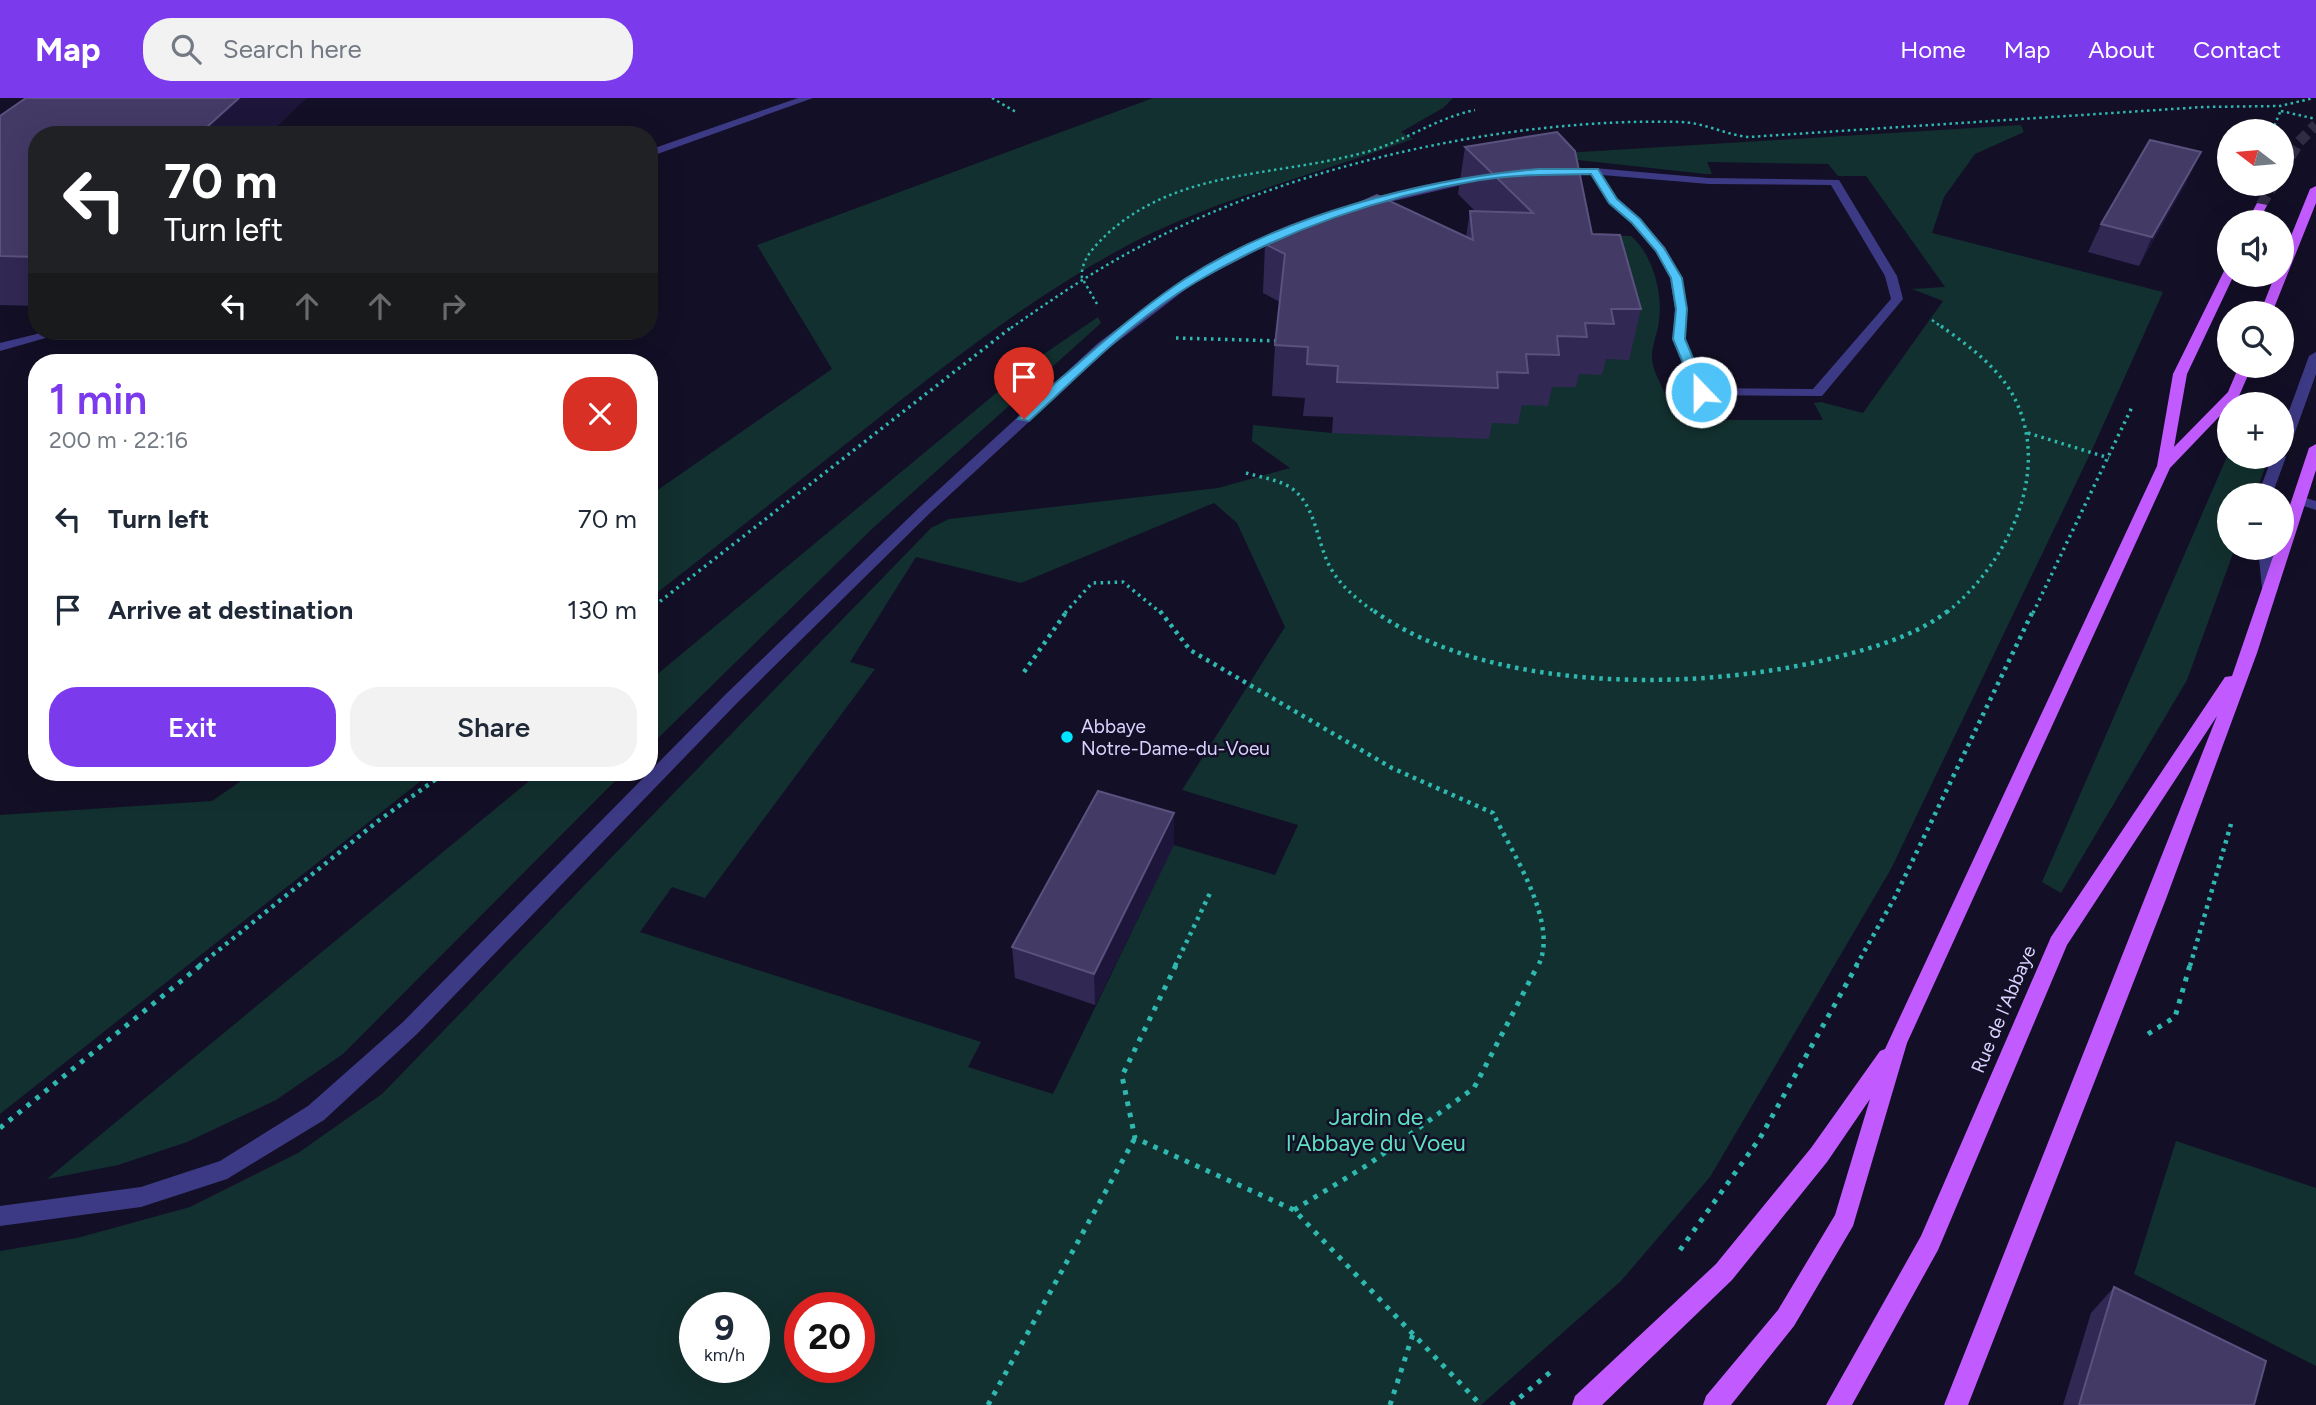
<!DOCTYPE html>
<meta charset="utf-8">
<style>
:root{--surface:#fff;--page:#f2f2f3;--text:#1f2937;--muted:#747a83;--accent:#7c3aed}
body{margin:0;font-family:Figtree,sans-serif;background:var(--page);color:var(--text);height:100vh;display:flex;flex-direction:column;font-size:26px;white-space:nowrap}
*{box-sizing:border-box;margin:0}
p{font-size:23px;color:var(--muted)}
.icon{flex:none;width:38px;height:38px;fill:none;stroke:currentColor;stroke-width:2;stroke-linecap:round;stroke-linejoin:round}
.map{position:relative;flex:1;overflow:hidden}
.panel{position:absolute;left:28px;top:256px;width:630px;height:427px;display:flex;flex-direction:column;background:var(--surface);border-radius:28px;box-shadow:0 7px 28px #0002}
.panel>*{flex:none}
.banner{position:absolute;left:28px;top:28px;width:630px;height:214px;border-radius:28px;box-shadow:0 7px 28px #0002;background:#202124;color:#fff;overflow:hidden}
.needle{width:46px;rotate:286deg}
.fabs{position:absolute;left:2217px;top:21px;display:grid;gap:14px}
.fabs a{display:grid;place-items:center;width:77px;height:77px;border-radius:50%;background:var(--surface);box-shadow:0 7px 28px #0002;font-size:35px}
.speed{position:absolute;left:679px;top:1194px;display:flex;gap:14px;font-size:35px;font-weight:700;text-align:center}
.speed>*{display:grid;place-content:center;width:91px;height:91px;border-radius:50%;background:var(--surface);box-shadow:0 7px 28px #0002;line-height:1}
.speed small{font-size:18px;font-weight:400}
.speed .limit{border:10px solid #d22;background:#fff;color:#111}
.pin{position:absolute;display:grid;place-items:center;width:60px;height:60px;color:#fff;margin:-72px -30px;border-radius:50% 50% 50% 0;rotate:-45deg;box-shadow:0 0 7px #0007}
.pin .icon{rotate:45deg}
.me{position:absolute;width:77px;margin:-38px;rotate:338deg;stroke-linejoin:round;filter:drop-shadow(0 0 5px #0008)}
.turn{display:flex;align-items:center;gap:24px;height:147px;padding:0 21px;font-size:32px}
.turn .icon{width:91px;height:91px;stroke-width:2.5}
.turn b{display:block;font-size:49px;line-height:60px}
.lanes{display:flex;align-items:center;height:66px;padding:0 21px;background:#0003;justify-content:center;gap:35px;direction:ltr}
.lanes .off{opacity:.35}
.round{display:grid;place-items:center;flex:none;width:74px;height:74px;border-radius:28px;background:var(--page)}
.summary{display:flex;align-items:center;justify-content:space-between;height:119px;padding:0 21px}
h1{font-size:42px;font-weight:600;line-height:52px;color:var(--accent)}
.primary-button{display:flex;gap:14px;margin-top:auto;padding:14px 21px}
.primary-button a{flex:1;height:80px;border-radius:28px;background:var(--accent);color:#fff;font-size:28px;font-weight:600;line-height:80px;text-align:center}
.primary-button a+a{background:var(--page);color:var(--text)}
ul{padding:0;list-style:none}
li{display:flex;align-items:center;gap:21px;height:91px;padding:0 21px}
li div{flex:1}
li b{display:block;font-size:26px}
li em{font-style:normal}
header{display:flex;align-items:center;gap:42px;box-sizing:border-box;height:98px;padding:0 35px;background:var(--accent);color:#fff}
header strong{font-size:33px}
nav{display:flex;gap:38px;margin-inline-start:auto;font-size:24px}
.search{width:490px;height:63px;background:var(--page);display:flex;align-items:center;gap:18px;box-sizing:border-box;padding:0 24px;border-radius:28px;color:var(--muted);font-size:26px}
.map>svg:first-child{display:block}
.green{fill:#12302f;fill-rule:evenodd}
.lines{fill:none;stroke-linecap:round;stroke-linejoin:round}
.primary-tunnel{stroke:#312d47;stroke-width:11;stroke-dasharray:11 6;stroke-linecap:butt}
.path-far3{stroke:#2fb8b0;stroke-width:2.5;stroke-dasharray:2.5 3.5;stroke-linecap:butt}
.path-far2{stroke:#2fb8b0;stroke-width:3.5;stroke-dasharray:2.5 4.5;stroke-linecap:butt}
.path-far1{stroke:#2fb8b0;stroke-width:4.5;stroke-dasharray:3.5 5;stroke-linecap:butt}
.path{stroke:#2fb8b0;stroke-width:5;stroke-dasharray:4.5 7;stroke-linecap:butt}
.lane{fill:#3d3a85;fill-rule:evenodd}
.primary{fill:#c25bff;fill-rule:evenodd}
.wall{fill:#312854}
.shaded-wall{fill:#1d163a}
.building{fill:#433a66;stroke:#5a527e;stroke-width:2}
.route{fill:#4fc3f7;stroke:#337fa1;stroke-width:2}
.poi-dot{fill:#00e5ff;stroke:#130f26;stroke-width:2.5}
.labels{text-anchor:middle;stroke-width:5;stroke-linejoin:round;paint-order:stroke}
.poi-label{font-size:19px;fill:#d9d4ff;stroke:#130f26;text-anchor:start}
.street-label{font-size:19px;fill:#d9d4ff;stroke:#130f26}
.near-park-label{font-size:23px;fill:#5fe0c0;stroke:#130f26}
</style>
<header>
<strong>Map</strong>
<div class="search"><svg class="icon" aria-label="search" viewBox="0 0 24 24"><circle cx="10" cy="10" r="6"/><path d="M15 15l6 6"/></svg>Search here</div>
<nav><a>Home</a><a>Map</a><a>About</a><a>Contact</a></nav>
</header>
<div class="map">
<svg width="2316" height="1307" viewBox="0 0 2316 1307">
<rect width="100%" height="100%" fill="#130f26"/>
<!-- green -->
<path class="green" d="M1153 0H1453L1443 10 1401 34 1413 41C1318 76 1220 99 1130 146 1034 197 946 266 861 334 790 390 720 446 649 501V398L832 271 757 147Z
M2021 27 2024 34 1975 56 1944 99 1932 135 2163 194 2091 354 1891 771 1710 1079 1621 1183 1481 1307H0V1153L77 1140 190 1109 298 1055 382 996 931 430 949 421 966 419 1218 390 1290 370 1252 343 1253 327 1332 335 1488 325 1545 136 1631 138C1653 157 1663 195 1659 223 1658 234 1651 250 1652 260 1652 271 1661 286 1665 296L1685 297 1693 316H1709L1712 322H1823L1814 305 1821 304 1863 315 1943 203 1912 191 1945 189 1866 78H1838L1828 66 1707 64 1712 76H1706L1532 57ZM1214 405 1237 425 1285 529 1182 692 1298 727 1275 777 1174 747 1053 996 968 969 981 944 640 834 672 789 705 800 875 571 850 564 916 459 1021 485ZM695 1209H754V1269H695ZM800 1209H859V1269H800Z
M1098 219 1101 225 873 430 649 649V583L1041 258Z
M2229 354 2230 359H2269L2255 397H2230V450H2235L2187 582 2061 795 2042 784Z
M254 674H432L0 1016V717L212 703Z
M540 674H624L343 956 276 1002 187 1044 118 1067 47 1081Z
M2176 1043 2316 1090V1268L2134 1176Z"/>
<g class="lines">
<!-- primary-tunnel -->
<path class="primary-tunnel" d="M2282 73 2299 44 2316 27
M2261 107 2274 86"/>
<!-- path-far3 -->
<path class="path-far3" d="M992 0 1016 14
M2281 13 2316 21
M2272 33 2281 12
M1097 206 1082 180C1080 162 1095 148 1107 136 1180 70 1277 79 1366 54 1404 44 1436 20 1475 12
M1932 222 1943 230
M1011 230C1054 200 1098 170 1145 146 1297 66 1510 19 1682 24 1705 25 1726 37 1749 39L2203 9 2280 8 2314 0"/>
<!-- path-far2 -->
<path class="path-far2" d="M1941 228C1965 245 1991 264 2008 289 2057 365 2010 464 1946 515
M1176 240 1280 243
M2028 335 2109 360
M1246 375C1260 379 1275 381 1288 388 1316 404 1316 443 1330 469 1341 489 1358 502 1376 515
M649 512 1013 228
M1065 515 1092 485 1123 484 1161 515
M2033 515 2133 307"/>
<!-- path-far1 -->
<path class="path-far1" d="M1160 513 1190 552 1392 670 1493 715C1512 755 1560 826 1538 868
M1374 513C1492 597 1706 594 1841 558 1879 548 1916 537 1948 513
M1024 574 1067 513
M199 868 378 723 446 674
M1175 868 1211 793
M1856 868 1895 799 2033 513
M2190 868 2231 726"/>
<!-- path -->
<path class="path" d="M1176 867 1122 978 1135 1040 1294 1112 1481 1307
M2148 936 2175 919 2190 867
M0 1030 201 867
M1294 1112 1369 1066 1474 990 1538 867
M1680 1152 1760 1040 1857 867
M988 1307 1135 1040
M1390 1307 1413 1236
M1511 1307 1554 1271"/>
<!-- lane -->
<path class="lane" d="M798 0H813L649 59V52Z
M1556 70H1594L1709 80 1839 82 1897 178 1903 201 1822 298 1696 297 1673 241 1675 211 1670 180 1656 153 1632 125 1609 105 1591 77 1552 75V71ZM1602 77 1709 86 1831 87 1885 178 1891 201 1813 291 1706 290 1685 241 1687 211 1682 180 1665 149 1640 121 1617 101Z
M1483 76 1487 77V81L1364 110 1358 107Z
M1327 116 1337 118 1262 150 1194 185 1108 251 931 414 738 604 417 936 324 1022 227 1081 141 1109 0 1128V1108L141 1089 220 1063 308 1008 403 924 726 596 921 408 1098 245 1186 179 1254 144Z
M49 233H70L0 253V245Z
M2316 254V276L2289 351 2282 355V332L2309 258Z
M2282 355 2286 359 2272 397H2258L2272 359H2282Z
M2299 398 2316 403V412L2294 405 2292 402Z
M2258 450H2273L2278 490 2276 494H2264L2262 490Z"/>
<!-- primary -->
<path class="primary" d="M2316 88V105L2272 215H2260L2275 177H2282V160L2310 91Z
M2257 105 2267 107 2259 124H2247Z
M2230 169V177H2234L2187 276 2174 349 2228 294 2239 268H2252L2239 298 2170 370 1907 945 1853 1128 1794 1228 1731 1307H1703L1706 1298 1778 1212 1835 1117 1870 1001 1827 1064 1732 1182 1602 1307H1572L1575 1298 1716 1166 1811 1050 1880 953 1885 951 2157 368 2173 276 2224 173Z
M2316 346V372L2257 555 2166 801 1968 1307H1944L2217 618 2067 847 1938 1152 1852 1307H1826L1921 1138 2051 839 2225 579 2232 578 2276 450H2282V431L2309 350Z"/>
</g>
<!-- wall -->
<path class="wall" d="M26 0H306L268 37H37V208L0 207V18Z
M1465 49 1592 136 1641 211 1629 262 1606 261 1602 277 1579 276 1576 289H1552L1548 308 1522 307 1518 326 1492 325 1489 341 1332 335 1333 319 1303 318 1305 300 1272 298 1275 247 1280 204 1263 195 1265 146 1466 139 1470 113 1476 114 1458 96Z
M2188 81 2139 168 2088 154 2101 126Z
M1174 747 1095 907 1015 880 1012 849Z
M2114 1189 2254 1307H2063L2091 1215Z"/>
<!-- shaded-wall -->
<path class="shaded-wall" d="M239 0H306L268 37H198Z
M2201 54 2188 81 2139 168 2152 139Z
M1174 715V747L1095 907 1094 876Z"/>
<!-- building -->
<path class="building" d="M26 0H239L198 37H37V159L0 158V18Z
M1557 34 1575 53 1592 136 1620 137 1641 211H1611L1614 226 1585 225 1587 239 1557 238 1559 257 1526 256 1528 275 1497 274 1498 290 1337 284 1338 268 1307 266 1308 249 1275 247 1285 156 1265 146 1377 97 1473 142 1470 113 1533 115 1465 49Z
M2150 42 2201 54 2152 139 2101 126Z
M1098 693 1174 715 1094 876 1012 849Z
M2114 1189 2266 1263 2254 1307H2079Z"/>
<!-- route -->
<path class="route" d="M1538 71H1598L1617 101 1640 121 1664 150 1682 180 1687 211 1685 241 1707 294 1705 297 1695 294 1673 241 1676 211 1671 180 1656 153 1632 125 1609 105 1591 76C1554 77 1516 76 1480 82 1382 98 1281 133 1196 184 1134 220 1082 275 1029 323L1018 321C1036 299 1060 282 1081 263 1114 234 1148 205 1185 181 1283 117 1423 81 1538 71Z"/>
<!-- markers -->
<circle class="poi-dot" cx="1067" cy="639" r="7"/>
<g class="labels">
<!-- poi labels -->
<g class="poi-label">
<text x="1081" y="635">Abbaye<tspan x="1081" dy="22">Notre-Dame-du-Voeu</tspan></text>
</g>
<!-- street labels -->
<g class="street-label">
<text transform="translate(2003 911) rotate(-67)" y="7">Rue de l'Abbaye</text>
</g>
<!-- near-park labels -->
<g class="near-park-label">
<text x="1376" y="1027">Jardin de<tspan x="1376" dy="26">l'Abbaye du Voeu</tspan></text>
</g>
</g>
</svg>
<div class="fabs">
<a><svg class="needle" viewBox="-14 -14 28 28"><path d="M0-13l5 13h-10z" fill="#e53935"/><path d="M0 13l5-13h-10z" fill="#747a83"/></svg></a>
<a><svg class="icon" aria-label="sound" viewBox="0 0 24 24"><path d="M4 9h4l5-4v14l-5-4H4zM17 9q2 3 0 6"/></svg></a>
<a><svg class="icon" aria-label="search" viewBox="0 0 24 24"><circle cx="10" cy="10" r="6"/><path d="M15 15l6 6"/></svg></a>
<a>+</a>
<a>−</a>
</div>
<div class="speed"><div>9<small>km/h</small></div><div class="limit">20</div></div>
<div class="pin" style="left:1024px;top:321px;background:#d93025"><svg class="icon" aria-label="arrive" viewBox="0 0 24 24"><path d="M6 21V4h12l-3 4 3 4H6"/></svg></div>
<svg class="me" style="left:1701px;top:294px" viewBox="-20 -20 40 40"><circle r="17" fill="#4fc3f7" stroke="#fff" stroke-width="3"/><path d="M0-11L8 9 0 5-8 9z" fill="#fff"/></svg>
<div class="banner">
<div class="turn"><svg class="icon" aria-label="left" viewBox="0 0 24 24"><path d="M17 20v-9H6M10 6l-5 5 5 5"/></svg><div><b>70 m</b>Turn left</div></div>
<div class="lanes"><svg class="icon" aria-label="left" viewBox="0 0 24 24"><path d="M17 20v-9H6M10 6l-5 5 5 5"/></svg><svg class="icon off" aria-label="ahead" viewBox="0 0 24 24"><path d="M12 20V5M6 11l6-6 6 6"/></svg><svg class="icon off" aria-label="ahead" viewBox="0 0 24 24"><path d="M12 20V5M6 11l6-6 6 6"/></svg><svg class="icon off" aria-label="right" viewBox="0 0 24 24"><path d="M7 20v-9h11M14 6l5 5-5 5"/></svg></div>
</div>
<section class="panel">
<div class="summary"><div><h1>1 min</h1><p>200 m · 22:16</p></div><a class="round" style="background:#d93025;color:#fff"><svg class="icon" aria-label="close" viewBox="0 0 24 24"><path d="M6 6l12 12M18 6L6 18"/></svg></a></div>
<ul>
<li><svg class="icon" aria-label="left" viewBox="0 0 24 24"><path d="M17 20v-9H6M10 6l-5 5 5 5"/></svg><div><b>Turn left</b></div><em>70 m</em></li>
<li><svg class="icon" aria-label="arrive" viewBox="0 0 24 24"><path d="M6 21V4h12l-3 4 3 4H6"/></svg><div><b>Arrive at destination</b></div><em>130 m</em></li>
</ul>
<div class="primary-button"><a>Exit</a><a>Share</a></div>
</section>
</div>
